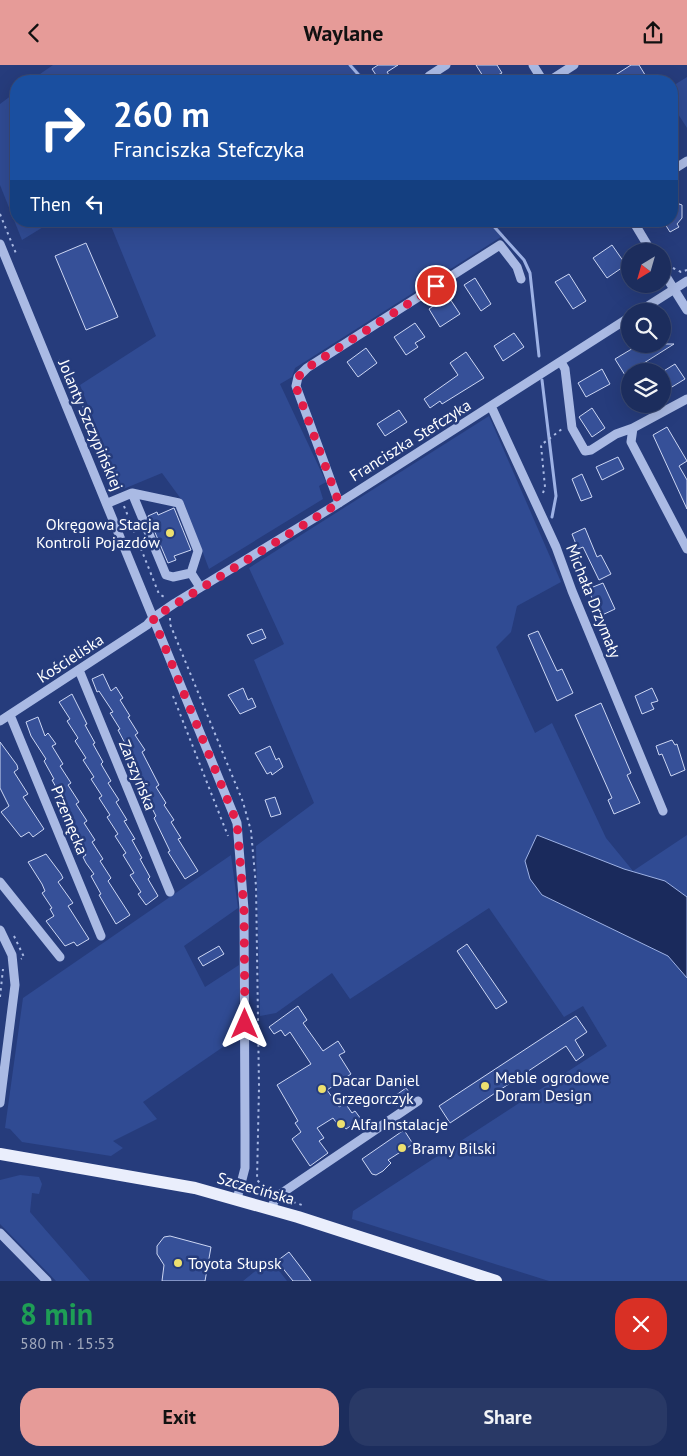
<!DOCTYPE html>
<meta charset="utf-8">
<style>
:root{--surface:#1c2d5d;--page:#293966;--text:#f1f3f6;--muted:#a0a8bc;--line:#3a4972;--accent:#e69b98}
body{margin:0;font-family:"PT Sans",sans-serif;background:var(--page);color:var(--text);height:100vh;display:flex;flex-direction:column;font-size:19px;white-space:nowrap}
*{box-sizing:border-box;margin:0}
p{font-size:16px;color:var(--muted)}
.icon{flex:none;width:28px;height:28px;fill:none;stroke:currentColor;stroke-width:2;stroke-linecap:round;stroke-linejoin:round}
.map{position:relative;height:1216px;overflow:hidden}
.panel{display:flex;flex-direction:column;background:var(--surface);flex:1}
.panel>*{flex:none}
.top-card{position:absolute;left:10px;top:10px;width:668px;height:152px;border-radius:20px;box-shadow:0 5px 20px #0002,0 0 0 1px var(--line);background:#1a4fa0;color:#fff;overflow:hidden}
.needle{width:32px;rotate:217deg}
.fabs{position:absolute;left:621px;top:178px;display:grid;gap:10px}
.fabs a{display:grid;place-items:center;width:50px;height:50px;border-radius:50%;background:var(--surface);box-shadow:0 5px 20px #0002,0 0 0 1px var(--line);font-size:25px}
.pin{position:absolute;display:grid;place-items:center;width:42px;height:42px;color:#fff;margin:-21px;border:2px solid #fff;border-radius:50%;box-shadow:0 1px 5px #0007}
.me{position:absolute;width:55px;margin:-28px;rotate:0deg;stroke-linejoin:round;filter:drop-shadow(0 0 4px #0008)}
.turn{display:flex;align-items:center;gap:18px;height:105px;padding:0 20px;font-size:22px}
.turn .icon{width:65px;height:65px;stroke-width:2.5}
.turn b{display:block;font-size:35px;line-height:42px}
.then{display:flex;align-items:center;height:48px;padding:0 20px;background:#0003;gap:10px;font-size:19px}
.round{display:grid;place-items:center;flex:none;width:52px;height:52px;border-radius:20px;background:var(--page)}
.overview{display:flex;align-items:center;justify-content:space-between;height:85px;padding:0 20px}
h1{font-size:30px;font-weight:700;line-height:38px;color:#1e9e55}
.button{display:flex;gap:10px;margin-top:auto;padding:10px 20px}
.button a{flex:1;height:58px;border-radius:20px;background:var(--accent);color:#111;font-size:20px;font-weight:700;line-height:58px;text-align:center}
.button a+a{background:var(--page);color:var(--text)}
header{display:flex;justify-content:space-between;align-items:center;height:65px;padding:0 20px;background:var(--accent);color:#111;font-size:22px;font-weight:700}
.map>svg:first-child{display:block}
.green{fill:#304b93}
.water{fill:#1a2a5c;stroke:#9eb2e5}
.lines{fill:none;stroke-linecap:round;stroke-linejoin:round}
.stream{stroke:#9eb2e5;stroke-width:3}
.building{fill:#365098;stroke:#cdd7f4}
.path{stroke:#aabae4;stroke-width:2;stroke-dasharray:2.5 4;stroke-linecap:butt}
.minor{stroke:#aabae4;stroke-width:9}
.major{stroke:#eaeefc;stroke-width:12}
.route{stroke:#e11d48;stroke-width:9;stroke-dasharray:0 16.2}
.poi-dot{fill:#ede06f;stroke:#263c7c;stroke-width:2}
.labels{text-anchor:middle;stroke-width:5;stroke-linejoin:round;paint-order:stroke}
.street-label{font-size:16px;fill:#fff;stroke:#263c7c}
.poi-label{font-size:16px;fill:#fff;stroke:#263c7c;text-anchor:start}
</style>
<header><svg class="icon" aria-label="back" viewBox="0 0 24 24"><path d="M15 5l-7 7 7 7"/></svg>Waylane<svg class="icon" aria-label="share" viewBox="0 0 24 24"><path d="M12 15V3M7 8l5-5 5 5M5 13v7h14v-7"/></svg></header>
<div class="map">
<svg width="687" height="1216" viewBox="0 0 687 1216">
<rect width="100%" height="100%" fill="#263c7c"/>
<!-- green -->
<path class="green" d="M53 0H353L367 16H30Z
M687 12V63L671 38V22Z
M16 27V156H53L22 175 0 120V39Z
M109 156H492L504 170 295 303 292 312 280 319 326 417 319 421 323 434 209 504 184 438 162 408 121 425 80 320 156 271Z
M489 351 561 517 517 541 511 567 496 582 535 668 552 658 606 773 633 806 687 770V832L665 816 624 804 542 830 668 891 687 913V1216H549L352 1154 353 1146 607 981 583 941 564 952 489 843 350 934 332 908 276 948 260 951 256 781 314 738 254 595 284 579 249 503Z
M231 790 238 843 184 881 205 922 239 900V971L143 1037 157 1054 113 1076 123 1083 111 1091 22 1077 10 1064 5 1063 23 933Z
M20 1110 39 1112 42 1119 39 1129 32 1128 30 1147 90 1216H56L0 1159V1115Z
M270 1194 287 1216H243Z"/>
<!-- water -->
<path class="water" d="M537 770 624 804 665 816 687 832V913L668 891 542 830 530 814 525 796Z"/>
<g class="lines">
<!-- stream -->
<path class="stream" d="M350 0 364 16
M489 156 524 195 530 208 539 291
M542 315 556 431 552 452"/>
</g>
<!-- building -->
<path class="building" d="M378 0H398L387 7 389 10 380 16 372 4Z
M476 0H497L502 8 486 16Z
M631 0H639L647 13 643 16H606Z
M671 136 682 140V153L677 159 679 162 670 167 665 159 671 156Z
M86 178 118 252 86 265 55 191Z
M612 180 626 200 607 213 593 193Z
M569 209 586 236 573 244 555 217Z
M475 213 491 239 481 246 464 220Z
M448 231 460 249 440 262 429 244Z
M415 258 425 272 415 278 418 282 406 290 394 272Z
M514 268 524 282 503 296 494 281Z
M640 279H674L625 310 615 294Z
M366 283 377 298 358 312 347 297Z
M466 287 484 313 442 339 440 336 430 343 424 334 458 310 450 298Z
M675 299 685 314 662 328V307Z
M602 304 610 319 586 332 578 318Z
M592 343 605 363 592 372 579 352Z
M399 345 407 357 385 371 377 359Z
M667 362 687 396 679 401 687 415V444L653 370Z
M618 392 624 404 602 415 596 402Z
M582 409 592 432 581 436 572 414Z
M174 443 191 485 174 491 176 495 168 498 148 451 157 447 158 450Z
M585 463 597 492 601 490 611 509 599 515 583 482 578 484 572 469Z
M603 518 615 544 600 551 588 524Z
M262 564 266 573 252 579 247 570Z
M538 566 557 606 562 604 573 628 557 636 528 570Z
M103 609 111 626 116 622 123 633 120 635 130 651 128 652 138 668 135 670 145 685 142 687 159 720 156 722 166 738 164 740 174 755 171 757 181 773 178 774 198 806 185 814 168 787 170 786 154 753 156 751 139 718 141 716 125 683 127 682 118 665 120 664 110 648 113 647 99 626 97 627 92 614Z
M243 623 248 635 252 633 256 642 240 649 228 630Z
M652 623 658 636 651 638 654 644 642 649 635 631Z
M72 629 87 659 85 660 95 678 93 679 103 697 101 699 111 716 108 718 119 735 116 737 127 755 124 756 135 774 132 775 142 793 140 794 150 812 148 814 158 831 146 840 138 829 141 827 130 810 134 808 123 790 126 788 115 771 118 769 107 752 110 750 99 733 102 731 91 714 94 712 83 695 86 693 75 676 78 673 67 656 70 654 59 637Z
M601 638 631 708 627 710 640 738 614 749 608 735 612 733 575 650Z
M38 652 45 671 48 668 56 679 52 681 63 699 60 701 71 718 68 720 79 737 76 739 87 756 84 758 95 775 92 777 103 794 100 796 111 813 108 816 130 850 116 859 99 830 101 829 91 811 94 809 86 798 83 792 86 790 75 773 78 771 67 753 70 752 62 741 59 734 62 733 52 715 54 714 44 696 46 694 31 671 26 657Z
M672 675 675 680 677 679 685 705 671 711 662 689 659 690 656 681Z
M0 677 17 700 18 704 14 707 28 729 23 732 44 764 33 772 29 767 21 772 1 747 9 741 0 723Z
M270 681 276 695 279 693 283 702 272 710 271 707 267 709 255 688Z
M275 732 281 749 271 752 265 735Z
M46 789 61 809 63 813 58 817 73 838 68 841 89 874 77 881 74 877 65 881 46 856 54 851 50 844 52 843 42 828 45 826 42 819 28 797Z
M467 879 507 937 496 944 457 886Z
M219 881 224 889 203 901 198 893Z
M298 941 307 955 303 958 323 986 338 976 345 987 339 990 351 1009 327 1025 339 1042 345 1038 352 1048 355 1046 361 1054 346 1064 344 1061 340 1063 333 1053 317 1063 324 1073 319 1076 328 1088 310 1101 292 1074 301 1067 295 1058 298 1056 277 1020 311 999 290 967 285 971 281 965 274 969 269 962Z
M576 951 587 967 575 975 584 990 576 996 566 981 450 1058 439 1041Z
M406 1023 412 1031 396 1041 392 1033Z
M404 1065 413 1079 388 1095 391 1098 383 1106 376 1110 372 1109 362 1094Z
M170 1171 211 1182 205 1216H162L164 1200 157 1189V1181L164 1172Z
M289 1187 299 1200 311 1216H293L277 1196Z"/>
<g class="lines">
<!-- path -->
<path class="path" d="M0 149 17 191
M673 203 681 207 687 205
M655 224 657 219
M59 295 84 343 116 423
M543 428 545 422 541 380 562 364
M124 441 159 529 166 533
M170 553V559L243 737 251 766 256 821 259 1022 257 1115 268 1126
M173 631 228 771
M14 871 24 892 21 894
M0 932 3 904
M287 1135 302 1140"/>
<!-- minor -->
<path class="minor" d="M533 0 543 16
M429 11 446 0
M549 16 574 0
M671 106 687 96
M633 156 651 186
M0 179 237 758 244 844 245 1069V1103L237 1134
M662 205 687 245
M640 246 687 216
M561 297 565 304 572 363 585 386 591 385 616 369 633 363 687 334
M491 341 556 482 572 526 663 746
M633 363 631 377 687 484
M132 428 179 438 198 486 191 508
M108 438 132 428 166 510 173 512 191 508 200 522
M339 438 296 321 298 312 307 303 500 180 517 202 521 214
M79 605 170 827
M10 650 101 871
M0 656 147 560 153 553 175 538 339 438 630 252
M0 817 60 892
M0 865 12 890 15 920 0 1038
M271 1144 276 1132 418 1036
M0 1168 47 1216"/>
<!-- major -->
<path class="major" d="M0 1089 195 1123 298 1152 496 1216"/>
</g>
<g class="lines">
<!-- route -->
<path class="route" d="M245 959 244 844 237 758 153 553 339 438 296 322 298 312 307 303 436 221"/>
</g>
<!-- markers -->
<g class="poi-dot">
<circle cx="170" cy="468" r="5"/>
<circle cx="485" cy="1021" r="5"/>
<circle cx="322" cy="1024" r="5"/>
<circle cx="341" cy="1059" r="5"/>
<circle cx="402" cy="1083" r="5"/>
<circle cx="178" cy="1198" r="5"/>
</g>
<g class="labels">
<!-- street labels -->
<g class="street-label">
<text transform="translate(91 360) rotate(67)" y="6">Jolanty Szczypińskiej</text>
<text transform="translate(410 375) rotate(-32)" y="6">Franciszka Stefczyka</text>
<text transform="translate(594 536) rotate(68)" y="6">Michała Drzymały</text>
<text transform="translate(70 593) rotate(-33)" y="6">Kościeliska</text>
<text transform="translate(138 710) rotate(68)" y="6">Zarszyńska</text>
<text transform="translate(70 755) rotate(68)" y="6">Przemęcka</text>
<text transform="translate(256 1123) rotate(16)" y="6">Szczecińska</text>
</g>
<!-- poi labels -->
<g class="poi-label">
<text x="160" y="465" text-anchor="end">Okręgowa Stacja<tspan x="160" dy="18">Kontroli Pojazdów</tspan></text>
<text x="495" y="1018">Meble ogrodowe<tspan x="495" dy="18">Doram Design</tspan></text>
<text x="332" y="1021">Dacar Daniel<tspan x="332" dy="18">Grzegorczyk</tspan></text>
<text x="351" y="1065">Alfa Instalacje</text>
<text x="412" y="1089">Bramy Bilski</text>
<text x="188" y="1204">Toyota Słupsk</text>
</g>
</g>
</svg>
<div class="fabs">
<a><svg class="needle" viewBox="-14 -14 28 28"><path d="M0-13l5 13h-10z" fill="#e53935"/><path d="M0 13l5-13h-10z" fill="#a0a8bc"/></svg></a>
<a><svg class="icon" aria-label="search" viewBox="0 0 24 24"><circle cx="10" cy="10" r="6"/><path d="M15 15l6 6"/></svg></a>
<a><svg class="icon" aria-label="layers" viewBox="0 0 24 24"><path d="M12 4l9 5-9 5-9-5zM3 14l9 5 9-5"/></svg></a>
</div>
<div class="pin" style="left:436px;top:221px;background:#d93025"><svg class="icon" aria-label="arrive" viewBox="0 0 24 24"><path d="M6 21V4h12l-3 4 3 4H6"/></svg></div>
<svg class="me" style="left:245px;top:959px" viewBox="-20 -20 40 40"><path d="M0-17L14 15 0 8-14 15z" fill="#e11d48" stroke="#fff" stroke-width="4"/></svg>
<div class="top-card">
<div class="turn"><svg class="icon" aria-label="right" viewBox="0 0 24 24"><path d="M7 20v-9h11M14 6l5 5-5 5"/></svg><div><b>260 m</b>Franciszka Stefczyka</div></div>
<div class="then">Then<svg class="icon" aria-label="left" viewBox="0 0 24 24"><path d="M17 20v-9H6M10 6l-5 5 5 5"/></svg></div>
</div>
</div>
<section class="panel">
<div class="overview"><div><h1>8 min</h1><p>580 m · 15:53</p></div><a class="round" style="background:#d93025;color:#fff"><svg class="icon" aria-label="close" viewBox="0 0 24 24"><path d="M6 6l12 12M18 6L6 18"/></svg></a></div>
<div class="button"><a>Exit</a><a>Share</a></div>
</section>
